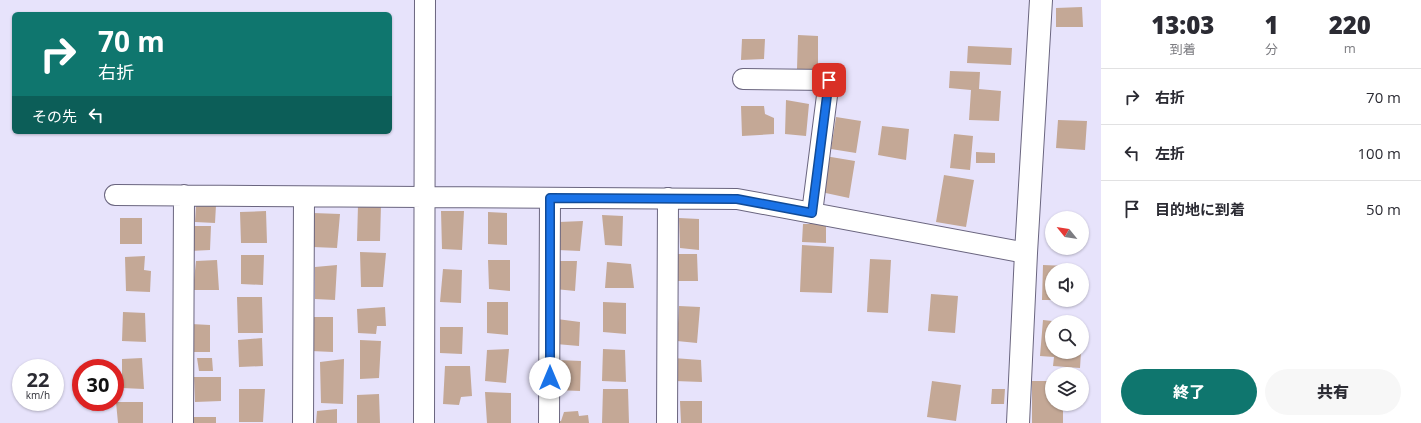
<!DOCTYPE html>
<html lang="ja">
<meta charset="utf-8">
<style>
:root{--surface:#fff;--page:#f7f7f7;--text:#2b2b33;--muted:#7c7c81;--line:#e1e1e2;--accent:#0f766e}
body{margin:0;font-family:"Open Sans","Noto Sans JP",sans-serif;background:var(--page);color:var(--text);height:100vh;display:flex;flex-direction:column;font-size:15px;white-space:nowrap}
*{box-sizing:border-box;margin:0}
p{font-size:13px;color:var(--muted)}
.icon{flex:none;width:22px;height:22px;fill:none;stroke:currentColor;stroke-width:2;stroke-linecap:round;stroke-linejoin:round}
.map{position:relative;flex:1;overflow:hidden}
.sheet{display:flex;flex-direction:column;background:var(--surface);width:320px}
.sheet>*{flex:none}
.hud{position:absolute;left:12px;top:12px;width:380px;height:122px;border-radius:6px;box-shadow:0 1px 3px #0004;background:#0f766e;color:#fff;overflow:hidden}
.needle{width:26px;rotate:300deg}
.controls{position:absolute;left:1045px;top:211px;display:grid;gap:8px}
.controls a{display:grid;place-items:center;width:44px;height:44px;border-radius:50%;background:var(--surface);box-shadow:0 1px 3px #0004;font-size:20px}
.speed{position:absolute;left:12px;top:359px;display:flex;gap:8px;font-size:20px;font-weight:700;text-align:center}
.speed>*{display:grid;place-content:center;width:52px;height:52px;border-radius:50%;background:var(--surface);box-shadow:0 1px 3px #0004;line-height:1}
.speed small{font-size:10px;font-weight:400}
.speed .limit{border:6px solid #d22;background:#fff;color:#111}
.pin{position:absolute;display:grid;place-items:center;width:34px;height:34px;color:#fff;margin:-17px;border-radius:8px;box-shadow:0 2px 6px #0006}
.me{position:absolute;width:44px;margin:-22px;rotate:0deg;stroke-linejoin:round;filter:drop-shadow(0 0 3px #0008)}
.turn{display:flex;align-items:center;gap:14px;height:84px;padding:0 20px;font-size:18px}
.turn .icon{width:52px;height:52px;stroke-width:2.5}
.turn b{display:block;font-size:28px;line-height:34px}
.then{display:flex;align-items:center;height:38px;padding:0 20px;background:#0003;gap:8px;font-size:15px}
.eta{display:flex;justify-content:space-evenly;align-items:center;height:68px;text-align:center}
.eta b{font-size:24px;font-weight:800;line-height:28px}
.button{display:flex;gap:8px;margin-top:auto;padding:8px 20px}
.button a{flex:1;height:46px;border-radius:24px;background:var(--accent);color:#fff;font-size:16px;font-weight:800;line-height:46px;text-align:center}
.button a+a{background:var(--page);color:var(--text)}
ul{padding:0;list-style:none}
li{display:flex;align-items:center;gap:12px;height:56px;padding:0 20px;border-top:1px solid var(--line)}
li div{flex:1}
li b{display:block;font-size:15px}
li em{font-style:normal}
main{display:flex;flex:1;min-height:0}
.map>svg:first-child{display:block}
.building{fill:#c4a896}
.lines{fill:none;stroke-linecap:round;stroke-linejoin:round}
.street-casing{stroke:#6a657f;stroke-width:22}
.secondary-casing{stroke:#6a657f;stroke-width:24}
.street{stroke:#fff;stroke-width:20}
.secondary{stroke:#fff;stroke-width:22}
.route-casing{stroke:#114b97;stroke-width:10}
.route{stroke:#1a73e8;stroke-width:7}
</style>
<main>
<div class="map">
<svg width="1101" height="423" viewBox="0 0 1101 423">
<rect width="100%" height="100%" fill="#e7e3fb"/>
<!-- building -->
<path class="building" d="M1082 7 1083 27H1056V8Z
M798 35 818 36V70L797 69Z
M742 39H765L764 59 741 60Z
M968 46 1012 48 1011 65 967 63Z
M950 71 980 72 979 89 1001 91 999 121 969 120 971 90 949 88Z
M786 100 809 104 806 136 785 134Z
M741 106H764L765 114 774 118V134L742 136Z
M836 117 861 121 856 153 831 149Z
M1058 120 1087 121 1085 150 1056 148Z
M882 126 909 129 906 160 878 155Z
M954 134 973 136 970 170 950 168Z
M976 152 995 153V163H976Z
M825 156 855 161 849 198 821 192Z
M944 175 974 180 966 227 936 222Z
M196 205H216L215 223 195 222Z
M358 205H381L380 241H357Z
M266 211 267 243H241L240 212Z
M441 211H464L462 250 442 249Z
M488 212 507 213V245L488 244Z
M313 213 340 214 337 248 313 247Z
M602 215 623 216 622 246 605 245Z
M120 218H142V244H120Z
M679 218 699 219V250L680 248Z
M583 221 580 251 558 250 559 222Z
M803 224H826V243L802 242Z
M189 226H211L210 250 190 251Z
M802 245 834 247 832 293 800 292Z
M360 252 386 253 383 287H361Z
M676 254H697L698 281H676Z
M241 255H264L263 285 241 284Z
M145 256 144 270 151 271 150 292 126 291 125 257Z
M870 259 891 260 888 313 867 312Z
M217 260 219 290H193L196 261Z
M488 260H510V291L489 289Z
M557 261H577L575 291 555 289Z
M607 262 631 264 634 288H605Z
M337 265 335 300 315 299V267Z
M1043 265 1068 266V270H1052V300H1042Z
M443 269 462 270 461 303 440 302Z
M931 294 958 296 955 333 928 331Z
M237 297H262L263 333H238Z
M487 302H508V335L487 333Z
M603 302 626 303V334L603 332Z
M679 306 700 307 697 343 677 341Z
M385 307 386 326H377L376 334 358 333 357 309Z
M123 312 145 313 146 342 122 341Z
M311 317H333V352L311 351Z
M557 319 580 322 579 346 556 344Z
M1043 320 1052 321V352H1081L1080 368 1053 366 1054 357 1040 356Z
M191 324 210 325V352H191Z
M440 327H463L462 354 440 353Z
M262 338 263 366 239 367 238 340Z
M360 340 381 341 379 378 360 379Z
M509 349 506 383 485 381 487 350Z
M603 349 625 350 626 382 602 381Z
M142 358 144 389 122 388V359Z
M197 358H212L213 371H199Z
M673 358 701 360 702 382 675 381Z
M344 359 343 404 321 403 320 362Z
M557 360 581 361 580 391 555 390Z
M445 366H470L472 396 461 397 459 405 443 404Z
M194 377H221V401L195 402Z
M932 381 961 385 956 421 927 417Z
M1032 381H1052V404H1063V423H1032Z
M239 389H265L263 422H239Z
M603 389H628L629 423H602Z
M992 389H1005L1004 404H991Z
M485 392 511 393V423H487Z
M379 394 380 423H357V395Z
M680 401H702V423H681Z
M116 402H143V423H118Z
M337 409V423H316L317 411Z
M578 411 579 416 588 415 589 423H555V421H561L564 412Z
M189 417H216V423H190Z"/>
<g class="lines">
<!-- street casing -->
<g class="street-casing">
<path id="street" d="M743 79 829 80 812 213
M115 195 737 199 1026 253
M183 423 184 195
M303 423 304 197
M424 423 425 0
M549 423 550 198
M667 423 668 198"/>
</g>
<!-- secondary casing -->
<g class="secondary-casing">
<path id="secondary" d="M1018 423 1026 253 1041 0"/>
</g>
<!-- street -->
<use href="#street" class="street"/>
<!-- secondary -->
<use href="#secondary" class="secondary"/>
</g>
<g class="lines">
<!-- route casing -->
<g class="route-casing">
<path id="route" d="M550 378V198L737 199 812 213 829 80"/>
</g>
<!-- route -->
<use href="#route" class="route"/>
</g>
</svg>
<div class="controls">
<a><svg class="needle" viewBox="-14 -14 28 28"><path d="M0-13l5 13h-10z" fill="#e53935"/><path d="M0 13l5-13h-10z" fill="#7c7c81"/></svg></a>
<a><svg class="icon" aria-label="sound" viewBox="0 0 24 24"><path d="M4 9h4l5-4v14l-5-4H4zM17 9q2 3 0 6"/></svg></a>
<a><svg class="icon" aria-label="search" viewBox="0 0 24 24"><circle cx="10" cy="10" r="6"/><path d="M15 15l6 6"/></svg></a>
<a><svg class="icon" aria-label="layers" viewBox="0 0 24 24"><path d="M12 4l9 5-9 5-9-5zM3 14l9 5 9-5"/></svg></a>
</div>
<div class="speed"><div>22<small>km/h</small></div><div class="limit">30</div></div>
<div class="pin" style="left:829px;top:80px;background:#d93025"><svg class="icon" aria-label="arrive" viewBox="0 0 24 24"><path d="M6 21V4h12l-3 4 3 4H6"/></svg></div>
<svg class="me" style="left:550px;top:378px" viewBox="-20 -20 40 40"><circle r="19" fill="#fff"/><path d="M0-13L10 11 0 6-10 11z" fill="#1a73e8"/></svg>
<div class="hud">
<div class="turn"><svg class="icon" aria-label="right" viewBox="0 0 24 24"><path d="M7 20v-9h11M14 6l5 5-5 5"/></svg><div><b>70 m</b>右折</div></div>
<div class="then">その先<svg class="icon" aria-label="left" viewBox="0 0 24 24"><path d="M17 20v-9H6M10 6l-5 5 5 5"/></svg></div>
</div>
</div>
<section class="sheet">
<div class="eta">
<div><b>13:03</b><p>到着</p></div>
<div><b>1</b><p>分</p></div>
<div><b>220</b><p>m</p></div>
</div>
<ul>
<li><svg class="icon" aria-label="right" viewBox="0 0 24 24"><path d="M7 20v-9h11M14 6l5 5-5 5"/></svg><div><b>右折</b></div><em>70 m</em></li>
<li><svg class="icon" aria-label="left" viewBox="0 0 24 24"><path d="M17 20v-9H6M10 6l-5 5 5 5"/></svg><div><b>左折</b></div><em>100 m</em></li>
<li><svg class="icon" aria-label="arrive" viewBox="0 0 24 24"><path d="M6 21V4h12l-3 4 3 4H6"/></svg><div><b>目的地に到着</b></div><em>50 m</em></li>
</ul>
<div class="button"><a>終了</a><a>共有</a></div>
</section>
</main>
